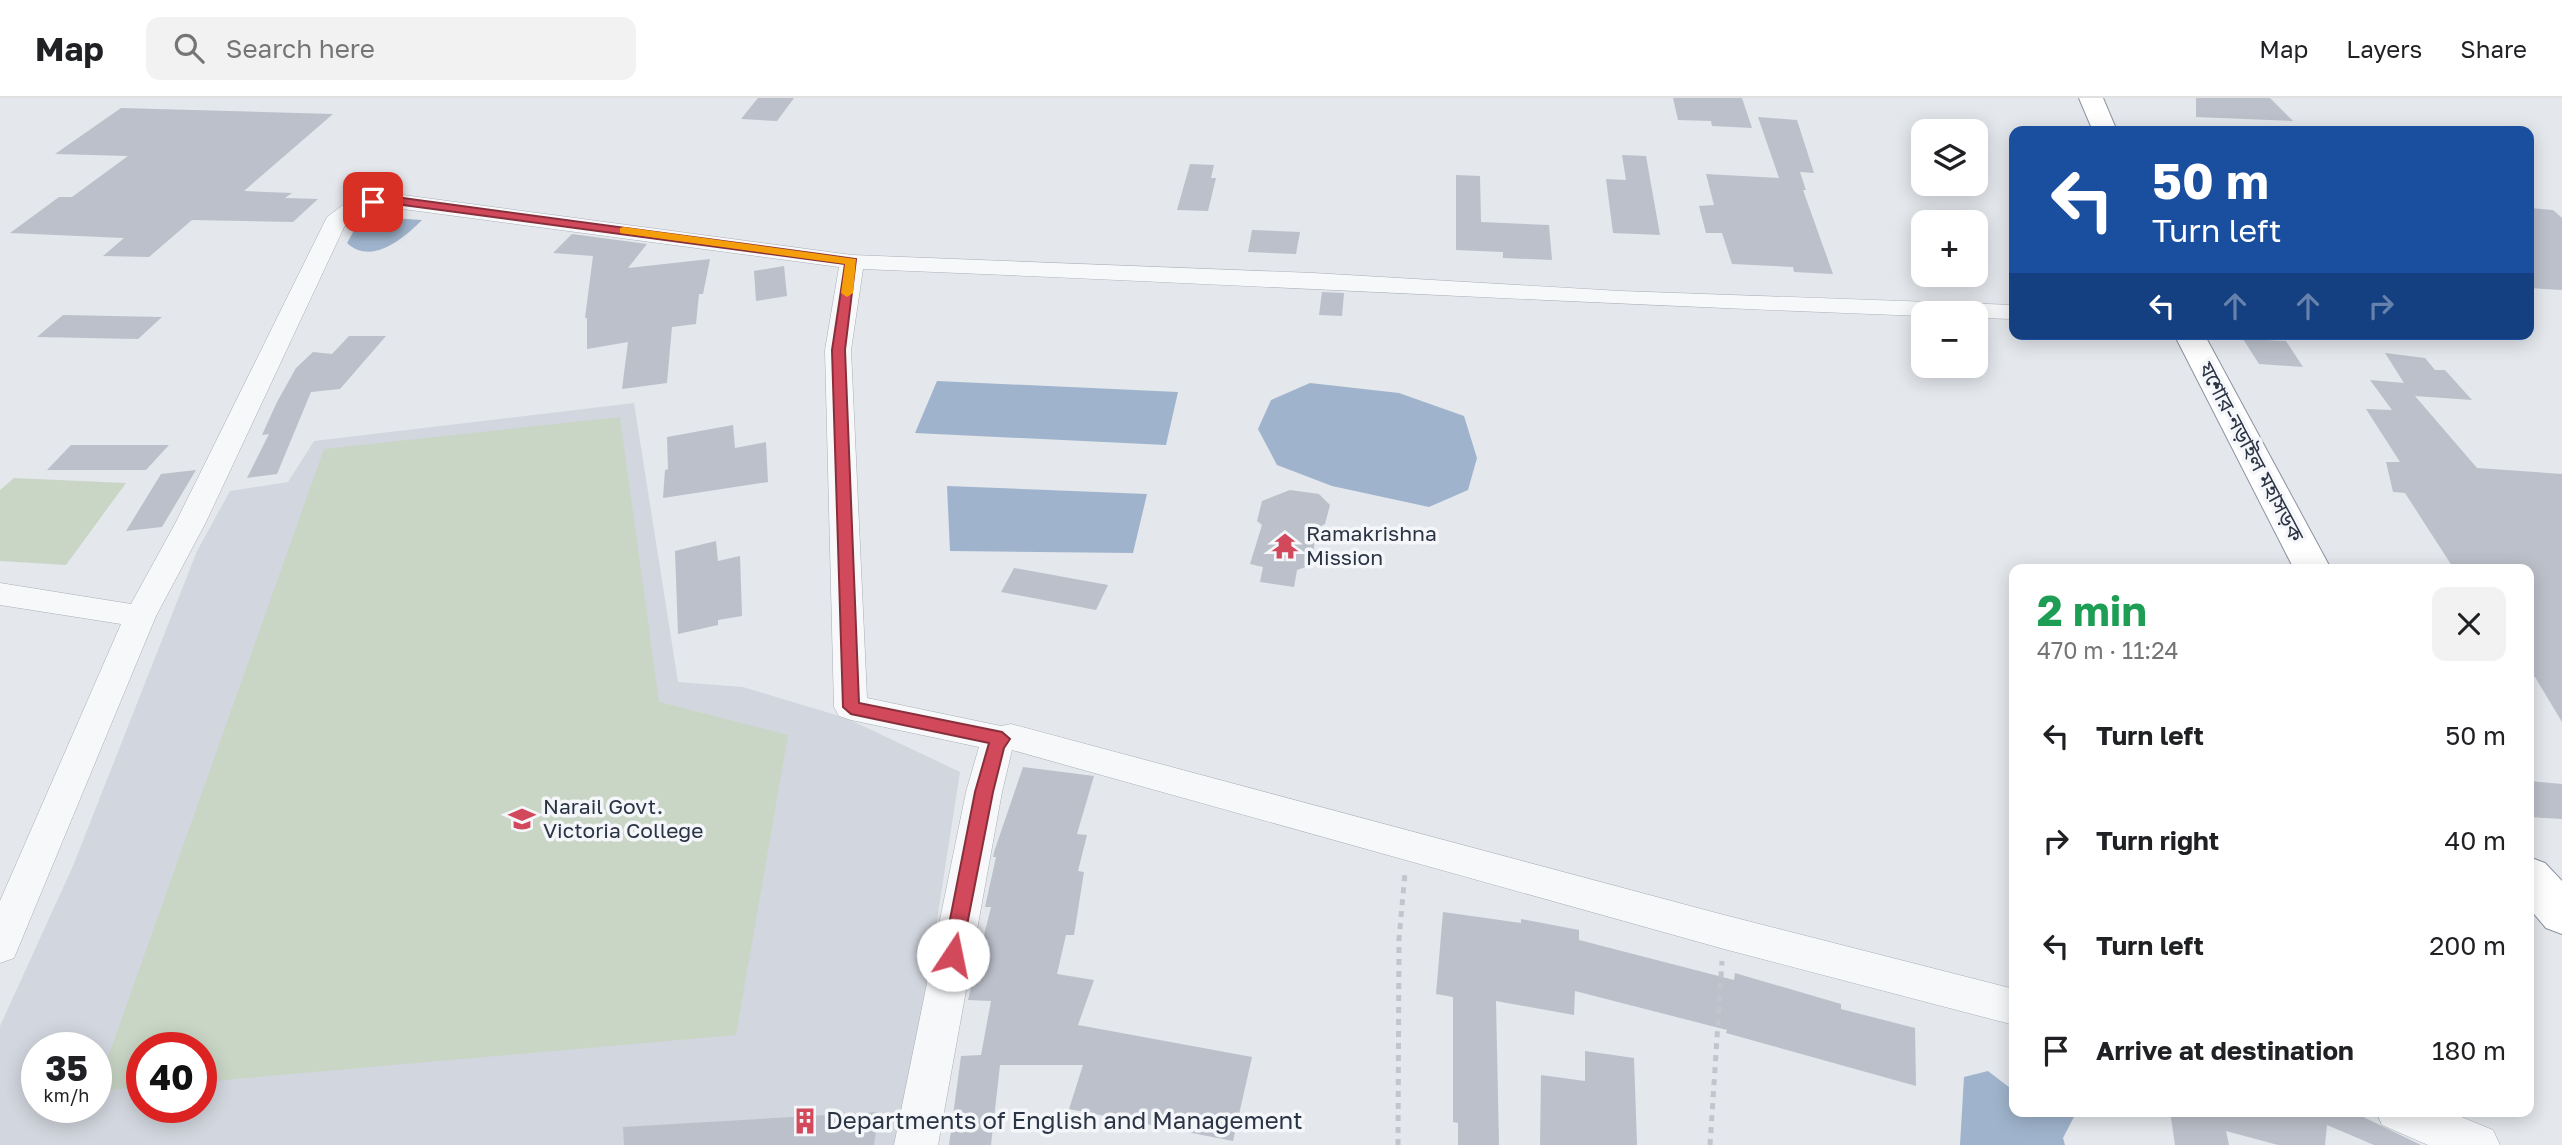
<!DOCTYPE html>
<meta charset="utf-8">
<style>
:root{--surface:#fff;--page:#f2f2f2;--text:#202124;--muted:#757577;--line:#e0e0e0}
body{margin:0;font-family:"Golos Text","Noto Sans Bengali",sans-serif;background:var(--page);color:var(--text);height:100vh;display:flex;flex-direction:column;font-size:26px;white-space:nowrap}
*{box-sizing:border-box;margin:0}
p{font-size:23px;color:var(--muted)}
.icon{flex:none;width:38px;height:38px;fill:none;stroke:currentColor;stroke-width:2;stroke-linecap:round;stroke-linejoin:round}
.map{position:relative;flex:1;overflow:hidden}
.panel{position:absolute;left:2009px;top:466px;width:525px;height:553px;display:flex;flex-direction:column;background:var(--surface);border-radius:14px;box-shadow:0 4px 18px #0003}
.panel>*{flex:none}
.top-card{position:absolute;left:2009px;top:28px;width:525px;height:214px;border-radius:14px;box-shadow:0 4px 18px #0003;background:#1a4fa0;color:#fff;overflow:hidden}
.tools{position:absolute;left:1911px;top:21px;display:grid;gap:14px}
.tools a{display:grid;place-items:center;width:77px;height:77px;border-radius:14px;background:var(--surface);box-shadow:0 4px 18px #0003;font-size:35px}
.speed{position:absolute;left:21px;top:934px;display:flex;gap:14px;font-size:35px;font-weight:700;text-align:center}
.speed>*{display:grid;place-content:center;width:91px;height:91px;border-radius:50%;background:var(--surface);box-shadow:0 4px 18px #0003;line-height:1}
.speed small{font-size:18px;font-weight:400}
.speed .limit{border:10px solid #d22;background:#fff;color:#111}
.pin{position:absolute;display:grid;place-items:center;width:60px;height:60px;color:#fff;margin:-30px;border-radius:14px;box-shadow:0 4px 10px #0006}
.me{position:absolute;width:77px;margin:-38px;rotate:11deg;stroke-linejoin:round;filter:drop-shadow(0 0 5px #0008)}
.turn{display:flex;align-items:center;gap:24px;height:147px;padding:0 28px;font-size:32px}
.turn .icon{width:91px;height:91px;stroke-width:2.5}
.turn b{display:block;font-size:49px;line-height:60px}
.lanes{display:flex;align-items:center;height:66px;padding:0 28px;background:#0003;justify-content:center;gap:35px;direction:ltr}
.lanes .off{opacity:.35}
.round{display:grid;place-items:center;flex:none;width:74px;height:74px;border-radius:14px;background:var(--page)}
.headline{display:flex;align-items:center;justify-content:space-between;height:119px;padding:0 28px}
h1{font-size:42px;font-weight:700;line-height:52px;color:#1e9e55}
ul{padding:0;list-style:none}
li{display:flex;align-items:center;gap:21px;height:105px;padding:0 28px}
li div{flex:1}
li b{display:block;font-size:26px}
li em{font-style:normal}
header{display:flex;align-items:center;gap:42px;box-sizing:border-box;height:98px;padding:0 35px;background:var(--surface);border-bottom:2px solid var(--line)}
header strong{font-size:33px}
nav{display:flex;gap:38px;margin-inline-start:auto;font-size:24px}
.search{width:490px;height:63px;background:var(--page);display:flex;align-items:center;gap:18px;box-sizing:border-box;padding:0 24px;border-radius:14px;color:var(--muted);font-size:26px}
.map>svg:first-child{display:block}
.built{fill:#d2d6de;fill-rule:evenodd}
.green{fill:#c9d6c5}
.water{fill:#9fb4cc}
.building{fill:#bbc0ca}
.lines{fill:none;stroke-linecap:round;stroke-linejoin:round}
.minor-casing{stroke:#a9aeb7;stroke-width:1}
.highway-casing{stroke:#8b94a3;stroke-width:2}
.path{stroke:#c2c5cb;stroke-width:5;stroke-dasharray:6 6;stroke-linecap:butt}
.minor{fill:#f7f8fa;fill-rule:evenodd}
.highway{fill:#fff;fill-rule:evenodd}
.route{fill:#d1495b;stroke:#882f3b;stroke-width:2}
.slow{fill:#f59e0b}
.labels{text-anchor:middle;stroke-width:7;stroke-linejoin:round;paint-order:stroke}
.street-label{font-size:21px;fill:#2b3445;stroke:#f4f6f9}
.poi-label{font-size:21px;fill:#2b3445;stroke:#f4f6f9;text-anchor:start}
.near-poi-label{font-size:24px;fill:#2b3445;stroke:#f4f6f9;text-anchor:start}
</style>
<header>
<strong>Map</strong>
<div class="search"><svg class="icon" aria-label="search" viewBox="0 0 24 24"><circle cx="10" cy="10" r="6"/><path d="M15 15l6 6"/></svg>Search here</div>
<nav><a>Map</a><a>Layers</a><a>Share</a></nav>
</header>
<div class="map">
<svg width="2562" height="1047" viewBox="0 0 2562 1047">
<rect width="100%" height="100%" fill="#e4e7ec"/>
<!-- built -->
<path class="built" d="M634 305 678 584 743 589 846 620 960 674 902 1047H0V928L73 768 197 453 230 393 288 384 314 343ZM37 950H96V1010H37ZM142 950H201V1010H142Z"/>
<!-- green -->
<path class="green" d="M620 319 659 604 788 637 736 937 201 984V950H142V989L96 993 324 351Z
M14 380 126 385 66 467 0 463V392Z"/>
<!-- water -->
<path class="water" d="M362 118 422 122C404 140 372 168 347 145Z
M937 283 1178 294 1166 347 915 335Z
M1310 285 1399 295 1464 318 1477 360 1468 392 1429 409 1332 388 1277 367 1258 331 1271 302Z
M947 388 1147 396 1133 455 950 453Z
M1988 973 2014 993V1013H2077L2063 1040 2065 1047H1960L1964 979Z"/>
<!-- building -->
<path class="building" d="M758 0H794L777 23 741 21Z
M1673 0H1742L1752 30 1712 28 1711 23 1678 22Z
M2196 0H2270L2293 23 2196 19Z
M121 10 333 16 244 93 292 95 285 100 318 101 293 124 192 122 149 159 103 158 124 140 10 135 59 99H72L128 58 55 56Z
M1758 19 1797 22 1814 75 1800 74 1806 92H1803L1833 176 1794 174 1793 169 1732 166 1722 135H1706L1699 108 1714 107 1706 76 1779 80Z
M1622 57 1646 58 1660 137 1613 135 1606 81 1626 82Z
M1190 66 1214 67 1211 80H1216L1208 113 1177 112Z
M1456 77 1480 78 1481 124 1549 127 1552 162 1503 160V154L1456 152Z
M2529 110 2553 112 2562 120V192L2529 190Z
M1252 132 1300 134 1296 156 1248 154Z
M572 136 647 146 628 170 710 161 703 196H699L696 226 672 229 667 285 622 291 628 244 587 251V220H585L593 158 553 155Z
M784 168 787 198 756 203 754 173Z
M1322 194 1344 195 1342 218 1319 217Z
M63 217 162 219 138 241 37 239Z
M349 238H386L340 291 311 294 277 376 247 380 269 336 262 337 277 304 296 270 313 254 332 256Z
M2243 241 2286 243 2303 269 2259 266Z
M2385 255 2425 260 2435 272H2445L2472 302 2415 298 2477 370 2562 376V624L2535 579 2529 578V471H2454L2405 395 2393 394 2386 364H2400L2366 311 2392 312 2370 282 2404 285Z
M733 327 735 350 766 344 768 384 663 400 665 372 668 371 667 339Z
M71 347H169L146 372H47Z
M196 372 162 429 126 433 161 376Z
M1290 392 1319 396 1330 407 1325 426 1317 430 1311 467 1297 472 1294 489 1260 484 1263 469 1250 466 1262 427 1257 423 1262 403Z
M716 443 718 463 740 458 742 518 718 522V527L678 536 675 453Z
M1014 470 1108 487 1096 512 1001 494Z
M1023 669 1094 678 1077 736 1087 737 1078 773 1084 774 1074 837H1066L1057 876 1094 882 1078 927 1252 959 1233 1043 1069 1011 1083 967H1000L991 1047H949L961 958 981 957 991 903 968 902 991 809H985L996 759H993L994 754Z
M2529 683 2562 686V721L2529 719Z
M1443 814 1521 825V821L1579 832V842L1734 882 1735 875 1841 906V911L1915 930 1916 988 1726 935 1727 932 1575 893 1574 917 1496 903 1499 1047H1458V1025L1453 1024V899L1436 896Z
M1585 953 1634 960 1637 1047H1540L1541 977 1585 983Z
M2170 1013H2351L2421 1047H2374L2327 1027 2325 1047H2278L2226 1033 2229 1047H2175Z
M879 1014 874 1047H624L623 1029Z"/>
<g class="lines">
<!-- minor casing -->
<g class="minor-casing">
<path id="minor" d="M388 95 852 157 1313 175 1620 193 2014 207V221L1976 220V215H1923V218C1570 205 1216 185 863 171L851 252 867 600 1001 628 1011 626 1724 817 2014 891V927L1724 851 1012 652 1002 694 938 1047H894L966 694 979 649 851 622 839 618 834 609 825 252 839 169 388 109 365 112 347 123 206 424 156 518 19 848 14 860 0 865V803L121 526 0 507V485L131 506 176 424 327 119 351 101Z
M2376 1013H2447L2493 1032 2500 1047H2428L2382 1027Z"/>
</g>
<!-- highway casing -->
<g class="highway-casing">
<path id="highway" d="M2079 0H2103L2117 33H2093Z
M2174 236H2204L2331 471H2294Z
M2529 759 2545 765 2562 783V836L2546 830 2529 810Z"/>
</g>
<!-- path -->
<path class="path" d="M1398 1047 1399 841 1405 775
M1710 1047 1722 863"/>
<!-- minor -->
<use href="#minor" class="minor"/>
<!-- highway -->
<use href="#highway" class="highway"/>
</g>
<!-- route -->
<path class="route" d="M388 98 856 161 845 252 859 605 1002 634 1010 641 1004 650 993 694 960 863 953 866 946 863 943 857 975 694 989 645 851 616 843 609 832 252 845 166 388 105 373 107 368 104Z"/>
<!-- slow -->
<path class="slow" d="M624 129 856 161 853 195 847 199 841 195 845 166 620 135V130Z"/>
<!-- icons -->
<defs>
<g id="temple-bare" transform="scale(2.1)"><path d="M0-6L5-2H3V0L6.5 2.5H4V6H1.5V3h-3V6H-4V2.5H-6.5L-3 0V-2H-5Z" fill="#d1495b" stroke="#f4f6f9" stroke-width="2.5" paint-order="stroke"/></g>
<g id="university-bare" transform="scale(2.1)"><path d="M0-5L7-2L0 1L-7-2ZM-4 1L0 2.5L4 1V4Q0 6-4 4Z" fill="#d1495b" stroke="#f4f6f9" stroke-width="2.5" paint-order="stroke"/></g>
<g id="building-bare" transform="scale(2.1)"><path d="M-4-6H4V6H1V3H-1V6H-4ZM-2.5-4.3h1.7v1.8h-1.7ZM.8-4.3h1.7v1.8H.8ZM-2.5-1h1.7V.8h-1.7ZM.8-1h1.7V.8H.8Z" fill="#d1495b" stroke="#f4f6f9" stroke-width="2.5" paint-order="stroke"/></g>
</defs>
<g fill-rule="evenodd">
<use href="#temple-bare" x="1285" y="448"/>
<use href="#university-bare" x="522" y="721"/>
<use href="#building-bare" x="805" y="1023"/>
</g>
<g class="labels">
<!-- street labels -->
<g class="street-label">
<text transform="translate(2251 354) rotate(62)" y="7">যশোর-নড়াইল মহাসড়ক</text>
</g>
<!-- poi labels -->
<g class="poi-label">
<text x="1306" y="443">Ramakrishna<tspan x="1306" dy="24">Mission</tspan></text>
<text x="543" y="716">Narail Govt.<tspan x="543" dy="24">Victoria College</tspan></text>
</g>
<!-- near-poi labels -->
<g class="near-poi-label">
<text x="826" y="1031">Departments of English and Management</text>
</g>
</g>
</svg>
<div class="tools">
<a><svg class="icon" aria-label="layers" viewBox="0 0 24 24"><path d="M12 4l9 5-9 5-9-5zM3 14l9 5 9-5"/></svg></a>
<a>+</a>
<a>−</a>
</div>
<div class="speed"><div>35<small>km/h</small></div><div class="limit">40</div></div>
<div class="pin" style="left:373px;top:104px;background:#d93025"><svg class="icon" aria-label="arrive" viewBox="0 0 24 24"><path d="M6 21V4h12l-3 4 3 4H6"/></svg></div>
<svg class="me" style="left:953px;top:857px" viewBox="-20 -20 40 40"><circle r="19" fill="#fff"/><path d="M0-13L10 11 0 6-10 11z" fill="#d1495b"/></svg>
<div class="top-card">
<div class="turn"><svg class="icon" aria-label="left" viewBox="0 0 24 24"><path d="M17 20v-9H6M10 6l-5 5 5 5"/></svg><div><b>50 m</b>Turn left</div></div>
<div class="lanes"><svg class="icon" aria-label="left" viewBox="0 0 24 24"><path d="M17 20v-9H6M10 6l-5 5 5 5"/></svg><svg class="icon off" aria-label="ahead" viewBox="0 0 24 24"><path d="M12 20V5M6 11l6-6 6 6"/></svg><svg class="icon off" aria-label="ahead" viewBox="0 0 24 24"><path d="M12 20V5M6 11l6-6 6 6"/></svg><svg class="icon off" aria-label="right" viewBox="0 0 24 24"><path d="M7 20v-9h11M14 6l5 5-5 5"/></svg></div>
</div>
<section class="panel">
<div class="headline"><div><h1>2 min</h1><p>470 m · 11:24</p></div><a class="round"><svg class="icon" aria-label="close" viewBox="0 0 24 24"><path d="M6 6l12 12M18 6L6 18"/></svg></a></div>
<ul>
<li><svg class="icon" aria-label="left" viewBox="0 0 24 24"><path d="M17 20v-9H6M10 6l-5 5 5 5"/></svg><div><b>Turn left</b></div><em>50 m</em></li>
<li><svg class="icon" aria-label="right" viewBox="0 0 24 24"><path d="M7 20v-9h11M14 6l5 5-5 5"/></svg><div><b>Turn right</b></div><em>40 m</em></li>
<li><svg class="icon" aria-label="left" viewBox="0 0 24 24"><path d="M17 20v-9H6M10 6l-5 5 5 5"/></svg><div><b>Turn left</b></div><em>200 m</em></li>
<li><svg class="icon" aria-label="arrive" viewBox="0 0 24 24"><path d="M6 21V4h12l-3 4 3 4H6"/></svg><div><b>Arrive at destination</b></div><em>180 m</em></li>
</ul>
</section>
</div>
